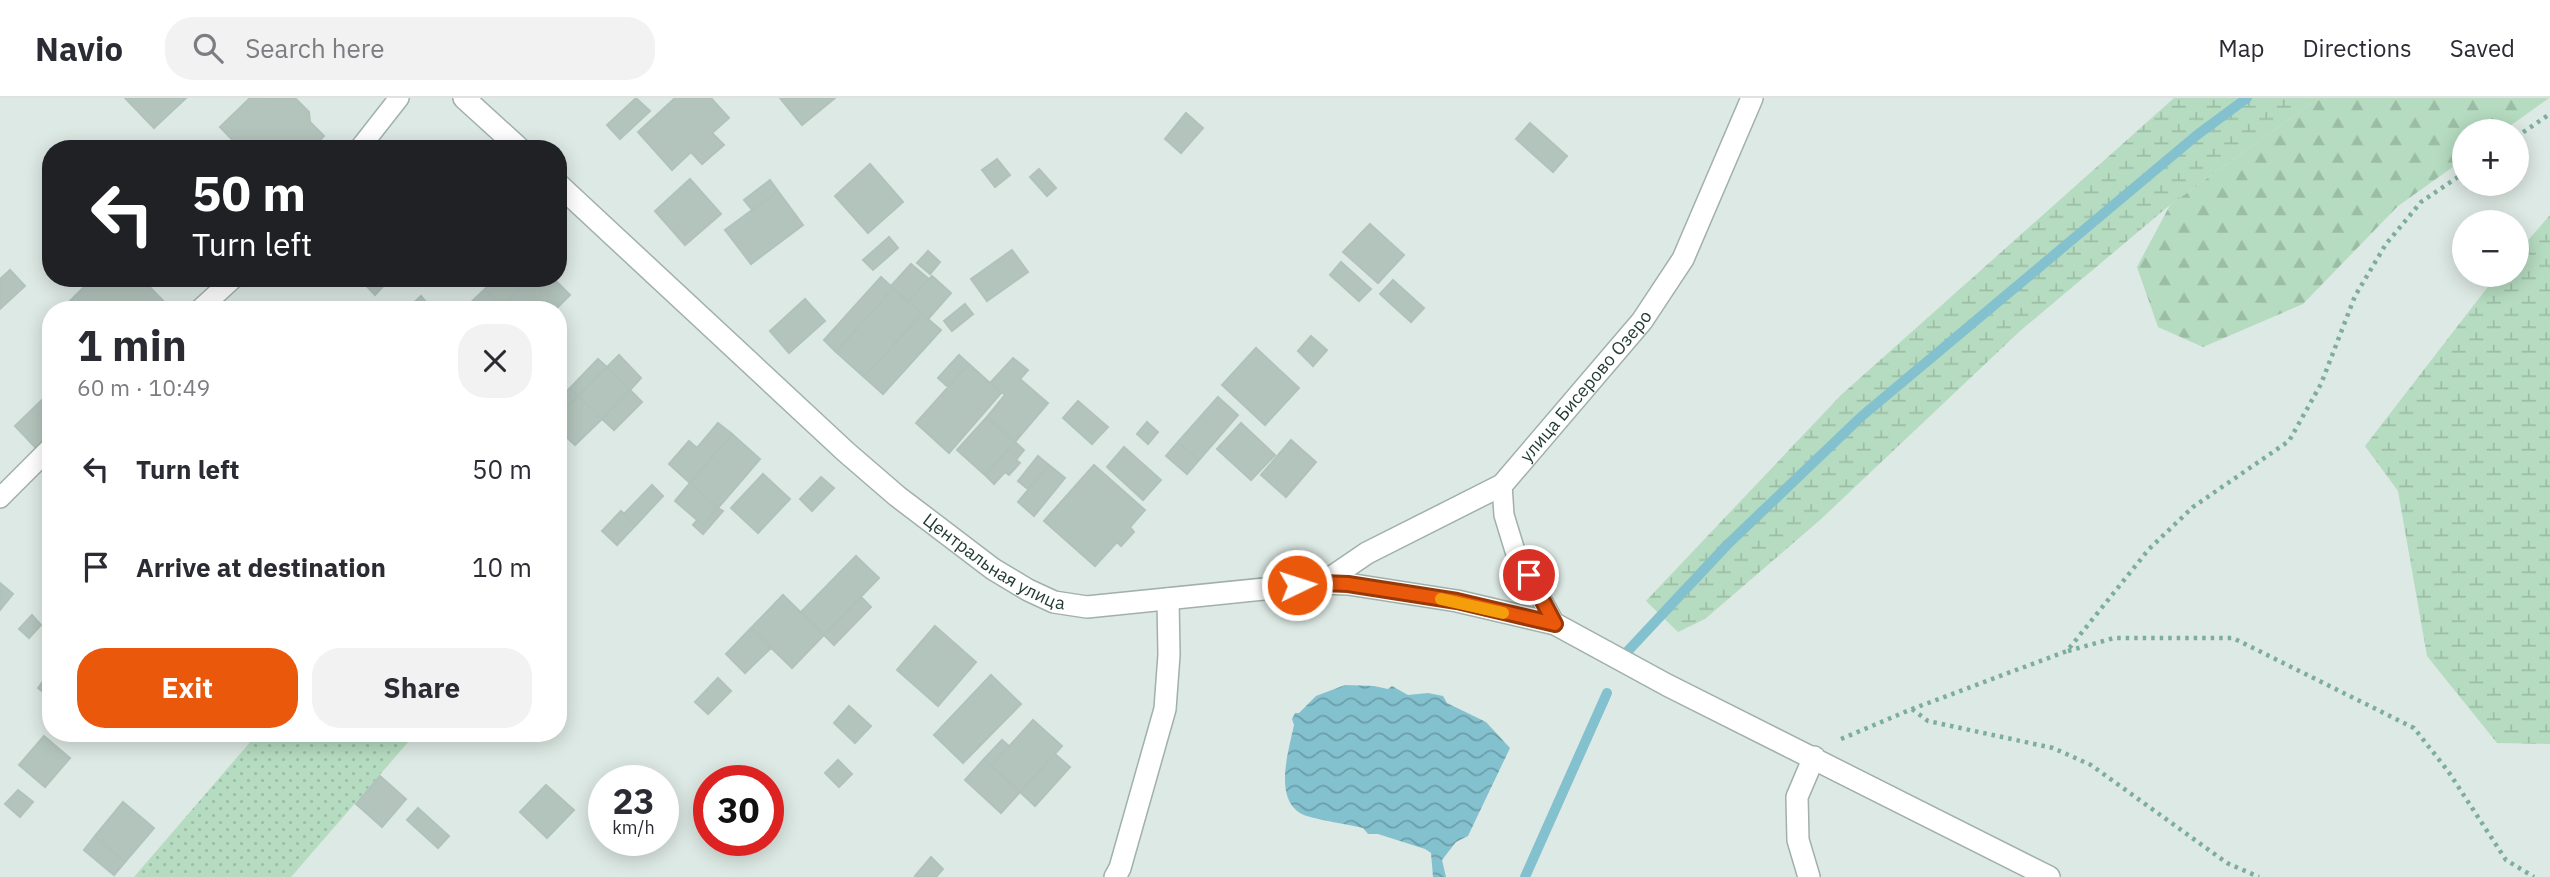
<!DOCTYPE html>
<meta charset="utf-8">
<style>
:root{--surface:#fff;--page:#f2f2f3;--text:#2b2b33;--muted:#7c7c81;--line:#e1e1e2;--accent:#ea580c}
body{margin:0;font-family:"IBM Plex Sans",sans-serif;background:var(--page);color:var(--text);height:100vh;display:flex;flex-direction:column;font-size:26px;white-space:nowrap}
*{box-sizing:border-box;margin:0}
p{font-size:23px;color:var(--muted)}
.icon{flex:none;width:38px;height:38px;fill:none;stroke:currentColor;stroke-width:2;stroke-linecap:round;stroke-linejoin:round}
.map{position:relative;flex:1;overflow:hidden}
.details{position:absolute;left:42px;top:203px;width:525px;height:441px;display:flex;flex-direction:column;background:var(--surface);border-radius:28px;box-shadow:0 4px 18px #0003}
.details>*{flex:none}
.hud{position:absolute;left:42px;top:42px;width:525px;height:147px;border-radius:28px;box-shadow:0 4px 18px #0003;background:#202124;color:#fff;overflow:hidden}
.fabs{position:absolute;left:2452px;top:21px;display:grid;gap:14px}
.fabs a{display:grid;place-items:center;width:77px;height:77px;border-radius:50%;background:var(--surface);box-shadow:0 4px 18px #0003;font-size:35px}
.speed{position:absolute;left:588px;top:667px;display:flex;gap:14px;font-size:35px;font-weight:700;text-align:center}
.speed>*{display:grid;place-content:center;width:91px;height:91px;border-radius:50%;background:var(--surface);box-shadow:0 4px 18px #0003;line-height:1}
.speed small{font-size:18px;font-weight:400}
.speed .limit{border:10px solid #d22;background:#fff;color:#111}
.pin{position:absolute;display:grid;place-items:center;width:60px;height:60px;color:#fff;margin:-30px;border:4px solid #fff;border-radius:50%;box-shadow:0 2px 7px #0007}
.me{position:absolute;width:77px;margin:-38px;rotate:86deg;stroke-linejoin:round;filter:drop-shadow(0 0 5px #0008)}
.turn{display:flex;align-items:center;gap:24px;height:147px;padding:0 35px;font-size:32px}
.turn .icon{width:91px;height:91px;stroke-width:2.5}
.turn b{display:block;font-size:49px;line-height:60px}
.round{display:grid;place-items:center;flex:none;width:74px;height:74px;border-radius:28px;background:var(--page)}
.headline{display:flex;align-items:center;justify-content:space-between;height:119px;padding:0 35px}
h1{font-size:42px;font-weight:700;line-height:52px}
.cta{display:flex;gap:14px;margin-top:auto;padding:14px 35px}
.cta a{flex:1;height:80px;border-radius:28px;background:var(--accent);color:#fff;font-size:28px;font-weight:700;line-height:80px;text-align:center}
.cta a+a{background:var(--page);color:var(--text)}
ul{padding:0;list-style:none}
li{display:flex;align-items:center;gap:21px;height:98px;padding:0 35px}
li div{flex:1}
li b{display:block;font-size:26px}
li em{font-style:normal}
header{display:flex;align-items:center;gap:42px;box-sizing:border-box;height:98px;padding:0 35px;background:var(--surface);border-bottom:2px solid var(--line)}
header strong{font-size:33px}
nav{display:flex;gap:38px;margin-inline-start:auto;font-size:24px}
.search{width:490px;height:63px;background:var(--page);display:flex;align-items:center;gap:18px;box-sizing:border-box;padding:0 24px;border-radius:28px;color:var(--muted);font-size:26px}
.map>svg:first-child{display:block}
.forest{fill:url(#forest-firs)}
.wetland{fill:url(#wetland-marsh)}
.garden{fill:url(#garden-dots)}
.water{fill:url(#water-waves)}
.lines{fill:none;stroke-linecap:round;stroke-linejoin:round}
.stream{stroke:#84c1cf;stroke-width:10}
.building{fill:#b3c4bd;stroke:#b0c2bb;stroke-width:2}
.lane-casing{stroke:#a0b0ab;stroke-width:22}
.street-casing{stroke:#a0b0ab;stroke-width:24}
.path{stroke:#7dad9f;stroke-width:4.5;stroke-dasharray:3.5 5;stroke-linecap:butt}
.lane{stroke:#fff;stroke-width:19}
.street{stroke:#fff;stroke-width:21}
.route-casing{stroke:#983908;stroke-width:18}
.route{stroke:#ea580c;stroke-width:12}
.slow{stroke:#f59e0b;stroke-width:12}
.labels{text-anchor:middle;stroke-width:6;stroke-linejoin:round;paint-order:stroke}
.street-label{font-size:18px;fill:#1f3832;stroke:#edf6f2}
</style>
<header>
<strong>Navio</strong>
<div class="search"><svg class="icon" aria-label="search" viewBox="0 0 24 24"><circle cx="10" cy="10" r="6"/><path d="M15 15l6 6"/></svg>Search here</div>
<nav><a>Map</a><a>Directions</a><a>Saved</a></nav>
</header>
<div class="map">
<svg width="2550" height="779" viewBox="0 0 2550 779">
<defs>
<pattern id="forest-firs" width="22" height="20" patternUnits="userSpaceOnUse" patternTransform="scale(1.75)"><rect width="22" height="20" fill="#b5dbc0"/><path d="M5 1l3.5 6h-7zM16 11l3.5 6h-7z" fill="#9bbda5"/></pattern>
<pattern id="wetland-marsh" width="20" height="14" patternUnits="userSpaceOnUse" patternTransform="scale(1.75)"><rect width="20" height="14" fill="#b5dbc0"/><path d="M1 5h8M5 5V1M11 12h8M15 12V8" fill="none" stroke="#9bbda5"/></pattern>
<pattern id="garden-dots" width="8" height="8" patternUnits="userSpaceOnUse" patternTransform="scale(1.75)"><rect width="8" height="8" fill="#b5dbc0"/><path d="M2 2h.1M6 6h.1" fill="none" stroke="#9bbda5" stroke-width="1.8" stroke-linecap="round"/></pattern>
<pattern id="water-waves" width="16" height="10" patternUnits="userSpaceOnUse" patternTransform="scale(1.75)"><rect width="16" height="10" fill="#84c1cf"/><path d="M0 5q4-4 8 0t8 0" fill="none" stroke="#6b9ea9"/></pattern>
</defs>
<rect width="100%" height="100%" fill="#dde9e4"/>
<!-- forest -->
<path class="forest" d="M2319 0H2549L2503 33H2464V61L2398 108 2303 206 2203 249 2158 229 2137 169 2170 107Z"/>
<!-- wetland -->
<path class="wetland" d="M2174 0H2319L2170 107 2020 233 1820 422 1705 521 1678 534 1646 503 1841 297Z
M2550 117V646L2497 645 2427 558 2398 393 2365 348 2497 177H2516L2517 155Z"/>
<!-- garden -->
<path class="garden" d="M258 635H416L291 779H134Z"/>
<!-- water -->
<path class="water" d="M1345 587 1374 588 1388 591 1392 588 1408 597 1428 595 1443 598 1447 605 1486 624 1510 650 1468 738 1456 744 1442 762 1446 779H1433L1431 755 1425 751 1378 736H1368L1363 730C1347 726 1317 722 1304 717 1272 703 1289 652 1294 627L1292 621 1295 615H1299L1316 598Z"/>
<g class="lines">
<!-- stream -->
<path class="stream" d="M1625 556 1727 447 1862 318 2197 37 2247 0
M1525 779 1607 595"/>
</g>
<!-- building -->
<path class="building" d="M125 0H186L154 30Z
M250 0 296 1 309 14 310 24 324 38 311 51H241L220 29Z
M636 0 650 13 620 41 607 27Z
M675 0H711L729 20 712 35 724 47 702 66 691 54 672 72 638 34Z
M780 0H835L802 27Z
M1186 15 1203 30 1181 55 1165 41Z
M1530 25 1567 58 1553 74 1516 41Z
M997 61 1010 77 995 89 982 72Z
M870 66 903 104 868 135 835 98Z
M1039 71 1056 90 1047 98 1030 79Z
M690 81 721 116 685 147 655 113Z
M770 82 778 93 752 112 744 102Z
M778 93 803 127 751 166 725 132Z
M1370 126 1404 157 1378 185 1343 154Z
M889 139 898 150 873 172 863 162Z
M1012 152 1028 174 987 203 971 181Z
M928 153 940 164 930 176 917 165Z
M1341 164 1371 191 1359 203 1330 177Z
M911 166 929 181 908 204 891 188Z
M10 172 25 188 0 211V181Z
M932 178 951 195 928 221 908 204Z
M881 179 893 190 836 254 824 242Z
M89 180H141L172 212H65L63 210 91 182Z
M359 180H391L375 197Z
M495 180H509L520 191 502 209 485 191Z
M531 180H553L570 197 555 212H505L502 209Z
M1393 182 1424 210 1411 224 1380 196Z
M893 190 922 216 864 279 836 254Z
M485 191 502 209 499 212H463Z
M421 198 430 209 427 212H406Z
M805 201 825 223 789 255 770 233Z
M965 206 973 216 952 233 944 223Z
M922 216 941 232 883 296 864 279Z
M1311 238 1327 252 1313 268 1298 253Z
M1256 250 1299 290 1265 327 1222 287Z
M619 257 641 280 630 292 607 269Z
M959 257 969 266 948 289 938 280Z
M1013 260 1028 272 1020 281 1048 305 1015 344 987 319 1005 297 991 284Z
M598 261 607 269 578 298 570 290Z
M969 266 1001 295 949 355 916 325Z
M607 269 630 292 602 321 578 298Z
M570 290 578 298 558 318V302Z
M630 292 642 304 614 332 602 321Z
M51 293V335L36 350 15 328Z
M578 298 602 321 575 347 558 331V318Z
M1218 299 1238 317 1199 362 1178 344Z
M1078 303 1108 329 1092 346 1063 320Z
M987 319 1015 344 985 377 957 352Z
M1147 324 1158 334 1148 346 1137 336Z
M718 325 732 336 690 385 669 366 689 343 697 350Z
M1241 325 1275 357 1251 382 1217 351Z
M732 336 760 361 718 410 690 385Z
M1291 342 1316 364 1286 399 1261 377Z
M1015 344 1024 352 1016 362 1020 365 1009 377 1005 374 994 386 985 377Z
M1178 344 1199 362 1187 376 1166 358Z
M1124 349 1161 382 1143 402 1107 369Z
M1038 358 1049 367 1028 391 1018 383Z
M1049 367 1065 380 1034 418 1018 404Z
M1094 367 1145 412 1130 429 1134 434 1121 448 1117 444 1095 468 1044 423Z
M763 376 790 401 758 435 731 410Z
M821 379 834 390 812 413 800 401Z
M690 385 718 410 703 427 675 403Z
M652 387 663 398 636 427 624 416Z
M718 410 723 413 703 436 693 427 697 422 703 427Z
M621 413 636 427 617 447 602 433Z
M856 458 879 480 824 537 801 514Z
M0 485 13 496 0 512Z
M783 497 824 537 792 570 751 530Z
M861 499 871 509 834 547 824 537Z
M32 517 41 527 29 540 19 531Z
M935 528 976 564 938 608 897 572Z
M751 530 772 549 745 575 726 556Z
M991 577 1021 606 963 665 934 637Z
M47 578 51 581V600L38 590Z
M718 580 731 593 708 616 695 604Z
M849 608 871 628 855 645 834 625Z
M1033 622 1062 648 1020 694 991 668Z
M44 638 70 660 45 689 19 667Z
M1002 642 1009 648 991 668 984 661Z
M1055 656 1070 669 1035 708 1020 694Z
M984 661 1020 694 1001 715 965 682Z
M838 662 852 676 839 689 825 675Z
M380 678 406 701 382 729 356 706Z
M546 687 574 712 547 740 520 714Z
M18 692 33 704 20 719 5 706Z
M123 704 154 730 125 764 95 738Z
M418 710 449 738 438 750 407 722Z
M95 738 125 764 114 777 84 752Z
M931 759 943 771 936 779H917L915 778Z"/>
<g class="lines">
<!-- lane casing -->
<g class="lane-casing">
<path id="lane" d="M359 51 399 0
M199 212 234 180
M1502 387 1504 417 1515 453 1555 526
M0 400 51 349"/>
</g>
<!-- street casing -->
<g class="street-casing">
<g id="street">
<path d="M464 0 520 51"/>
<path id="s1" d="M558 86 846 354 897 398 993 471 1028 492 1054 504 1087 509 1323 485 1348 486 1457 503 1555 526 1667 587 2049 779"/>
<path id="s2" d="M1323 485 1367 455 1502 387 1642 223 1683 161 1752 0"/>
<path d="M1115 779 1120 770 1165 611 1169 557 1168 501"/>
<path d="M1809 779 1798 742 1797 699 1814 659"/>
</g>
</g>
<!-- path -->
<path class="path" d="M2516 39 2550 16
M2068 553 2114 540H2233L2414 630 2448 673 2506 762 2534 779
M1912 611 1928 623 2053 650 2091 667 2227 765 2259 779
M1841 641 1912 611 2067 553 2149 451 2193 409 2289 343 2321 286 2355 198 2386 146 2421 104 2464 75"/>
<!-- lane -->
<use href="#lane" class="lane"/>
<!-- street -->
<use href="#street" class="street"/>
</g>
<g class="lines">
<!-- route casing -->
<g class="route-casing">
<path id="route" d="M1297 487 1323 485 1348 486 1457 503 1555 526 1529 477"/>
</g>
<!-- route -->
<use href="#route" class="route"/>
<!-- slow -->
<path class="slow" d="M1441 501 1503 515"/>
</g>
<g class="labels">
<!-- street labels -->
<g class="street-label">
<text dy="6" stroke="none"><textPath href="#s2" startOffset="334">улица Бисерово Озеро</textPath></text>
<text dy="6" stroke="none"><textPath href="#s1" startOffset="579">Центральная улица</textPath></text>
</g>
</g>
</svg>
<div class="fabs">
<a>+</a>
<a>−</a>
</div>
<div class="speed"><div>23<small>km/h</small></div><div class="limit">30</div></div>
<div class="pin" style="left:1529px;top:477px;background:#d93025"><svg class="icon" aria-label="arrive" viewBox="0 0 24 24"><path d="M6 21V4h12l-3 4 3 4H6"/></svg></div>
<svg class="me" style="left:1297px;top:487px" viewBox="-20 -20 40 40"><circle r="17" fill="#ea580c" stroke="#fff" stroke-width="3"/><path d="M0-11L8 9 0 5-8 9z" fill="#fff"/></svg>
<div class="hud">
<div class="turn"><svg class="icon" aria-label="left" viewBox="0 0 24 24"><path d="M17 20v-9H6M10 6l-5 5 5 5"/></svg><div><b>50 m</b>Turn left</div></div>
</div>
<section class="details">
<div class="headline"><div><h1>1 min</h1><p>60 m · 10:49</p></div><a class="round"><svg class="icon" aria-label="close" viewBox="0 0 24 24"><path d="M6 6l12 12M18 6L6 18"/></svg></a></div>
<ul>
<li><svg class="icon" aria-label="left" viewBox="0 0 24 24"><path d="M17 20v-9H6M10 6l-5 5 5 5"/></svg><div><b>Turn left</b></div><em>50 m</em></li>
<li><svg class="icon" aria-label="arrive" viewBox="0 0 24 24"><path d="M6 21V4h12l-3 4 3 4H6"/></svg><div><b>Arrive at destination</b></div><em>10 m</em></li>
</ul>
<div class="cta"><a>Exit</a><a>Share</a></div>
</section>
</div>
